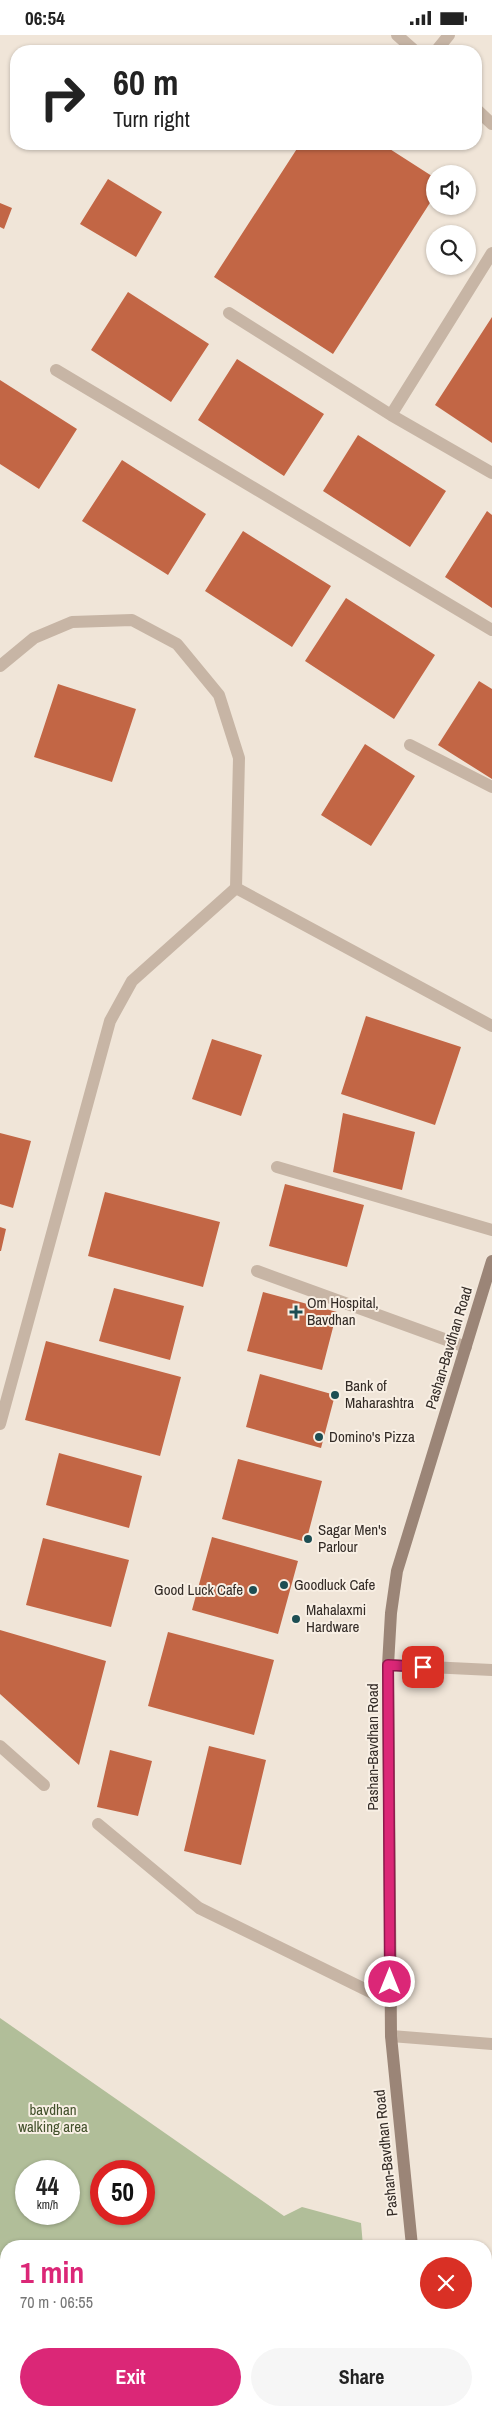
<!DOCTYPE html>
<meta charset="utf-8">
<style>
:root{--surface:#fff;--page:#f6f6f6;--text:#222;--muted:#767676;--accent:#db2777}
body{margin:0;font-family:"Archivo Narrow",sans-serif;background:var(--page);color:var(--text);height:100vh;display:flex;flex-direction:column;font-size:19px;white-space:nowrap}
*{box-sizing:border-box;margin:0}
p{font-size:16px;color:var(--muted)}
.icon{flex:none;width:28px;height:28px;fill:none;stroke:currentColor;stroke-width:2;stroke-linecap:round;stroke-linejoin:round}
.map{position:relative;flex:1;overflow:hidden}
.sheet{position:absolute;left:0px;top:2205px;width:492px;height:176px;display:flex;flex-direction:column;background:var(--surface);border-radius:20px 20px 0 0;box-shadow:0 1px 4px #0004}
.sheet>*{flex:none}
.top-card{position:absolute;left:10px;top:10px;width:472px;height:105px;border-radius:20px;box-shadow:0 1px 4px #0004;background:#fff;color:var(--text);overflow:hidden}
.fabs{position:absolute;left:426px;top:130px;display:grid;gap:10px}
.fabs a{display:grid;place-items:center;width:50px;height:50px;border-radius:50%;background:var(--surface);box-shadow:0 1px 4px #0004;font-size:25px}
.speed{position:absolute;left:15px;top:2125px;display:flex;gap:10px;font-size:25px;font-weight:700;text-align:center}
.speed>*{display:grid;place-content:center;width:65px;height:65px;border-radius:50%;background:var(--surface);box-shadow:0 1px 4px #0004;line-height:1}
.speed small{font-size:12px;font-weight:400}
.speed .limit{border:8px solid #d22;background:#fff;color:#111}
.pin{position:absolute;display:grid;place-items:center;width:42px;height:42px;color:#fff;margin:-21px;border-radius:10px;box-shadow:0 2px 8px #0006}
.me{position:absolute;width:55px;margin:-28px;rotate:0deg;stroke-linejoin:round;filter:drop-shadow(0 0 4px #0008)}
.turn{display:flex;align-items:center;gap:18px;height:105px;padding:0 20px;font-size:22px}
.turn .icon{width:65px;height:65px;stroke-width:2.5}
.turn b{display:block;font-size:35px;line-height:42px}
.round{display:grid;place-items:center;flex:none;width:52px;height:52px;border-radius:26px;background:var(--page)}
.overview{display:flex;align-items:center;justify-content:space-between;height:85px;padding:0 20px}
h1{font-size:30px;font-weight:700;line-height:38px;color:var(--accent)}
.button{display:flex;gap:10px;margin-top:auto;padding:10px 20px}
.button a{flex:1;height:58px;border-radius:30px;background:var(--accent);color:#fff;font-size:20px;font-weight:700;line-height:58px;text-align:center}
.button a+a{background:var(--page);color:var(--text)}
.status{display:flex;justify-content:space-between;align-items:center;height:35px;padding:0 25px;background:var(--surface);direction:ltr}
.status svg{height:14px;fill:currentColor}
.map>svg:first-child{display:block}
.green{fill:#b1be99;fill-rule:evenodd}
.building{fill:#c26645}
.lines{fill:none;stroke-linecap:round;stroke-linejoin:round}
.service{stroke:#c7b5a5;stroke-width:12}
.minor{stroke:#c7b5a5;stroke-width:12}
.secondary{stroke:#9b8577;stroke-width:12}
.route-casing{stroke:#8e194d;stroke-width:12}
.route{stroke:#db2777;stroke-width:9}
.poi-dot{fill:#1d4e53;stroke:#f8efe4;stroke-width:2}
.labels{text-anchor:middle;stroke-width:4;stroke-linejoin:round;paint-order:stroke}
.poi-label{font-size:15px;fill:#332b26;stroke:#f8efe4;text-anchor:start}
.street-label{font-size:15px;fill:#332b26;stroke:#f8efe4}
.park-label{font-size:15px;fill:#42512b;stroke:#f8efe4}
</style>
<div class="status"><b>06:54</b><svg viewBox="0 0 49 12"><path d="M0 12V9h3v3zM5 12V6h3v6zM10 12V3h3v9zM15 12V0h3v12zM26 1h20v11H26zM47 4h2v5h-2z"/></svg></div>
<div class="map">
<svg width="492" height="2381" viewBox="0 0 492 2381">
<rect width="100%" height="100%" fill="#f0e5d8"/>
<!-- green -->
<path class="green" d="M0 1983 284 2181 302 2172 361 2188 363 2211H6V2375H374V2381H0ZM26 2136H69V2179H26ZM101 2136H144V2179H101Z"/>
<!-- building -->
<path class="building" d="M300 109H382L435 143V160L333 319 214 242Z
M108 144 162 177 136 222 80 189Z
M0 168 12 173 4 194 0 192Z
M128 257 209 309 171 367 91 315Z
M492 282V408L435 370Z
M237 324 324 379 284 441 198 385Z
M0 345 77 394 39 454 0 429Z
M358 400 446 456 410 512 323 456Z
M122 425 206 479 168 540 82 486Z
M487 476 492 480V573L445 542Z
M243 496 331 551 292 612 205 556Z
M346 563 435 620 394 684 305 626Z
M479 646 492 654V744L438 710Z
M58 649 136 674 112 747 34 722Z
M365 709 415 741 371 811 321 780Z
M366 981 461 1012 435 1090 341 1059Z
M212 1004 262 1020 241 1081 192 1064Z
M343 1078 415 1097 402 1155 333 1137Z
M0 1098 31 1106 13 1173 0 1169Z
M285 1149 364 1170 347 1232 269 1211Z
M105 1157 220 1187 203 1252 88 1221Z
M0 1192 6 1194 1 1216H0Z
M114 1253 184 1271 170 1325 99 1306Z
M263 1257 337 1277 322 1335 247 1316Z
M46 1306 181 1342 160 1421 25 1385Z
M260 1339 335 1360 321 1413 246 1392Z
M59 1418 142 1441 129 1493 46 1470Z
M238 1424 322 1446 306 1507 222 1484Z
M212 1502 298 1526 278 1599 192 1575Z
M43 1503 129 1525 111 1592 26 1570Z
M0 1595 106 1626 79 1730 0 1659Z
M168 1597 274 1625 254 1700 148 1671Z
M209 1711 266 1725 241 1830 184 1816Z
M110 1715 152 1726 138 1781 97 1772Z"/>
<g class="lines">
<!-- service -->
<path class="service" d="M397 0 415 16
M436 16 449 0
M476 74 492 89
M229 278 391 380 492 438
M56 335 492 595
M391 380 492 218
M410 710 492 752
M277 1132 492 1195
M0 1711 44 1750
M98 1789 199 1873 391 1967
M391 2001 492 2009"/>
<!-- minor -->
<path class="minor" d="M0 631 34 603 72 587 132 585 177 609 219 660 239 723 236 853 132 946 110 986 0 1389
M236 853 492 991
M257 1236 466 1312
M388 1630 492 1635"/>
<!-- secondary -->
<path class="secondary" d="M412 2211 391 2001 388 1630 391 1578 397 1536 492 1226
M429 2375V2381"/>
</g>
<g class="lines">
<!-- route casing -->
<g class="route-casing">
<path id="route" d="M390 1947 388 1630 423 1632"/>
</g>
<!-- route -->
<use href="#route" class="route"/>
</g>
<!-- markers -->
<g class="poi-dot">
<path d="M293.5 1269.5h5v5h5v5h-5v5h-5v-5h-5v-5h5z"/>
<circle cx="335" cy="1360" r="5"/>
<circle cx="319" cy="1402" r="5"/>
<circle cx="308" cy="1504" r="5"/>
<circle cx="284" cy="1550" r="5"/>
<circle cx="253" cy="1555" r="5"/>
<circle cx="296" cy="1584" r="5"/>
</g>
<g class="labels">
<!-- poi labels -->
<g class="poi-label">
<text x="307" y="1273">Om Hospital,<tspan x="307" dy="17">Bavdhan</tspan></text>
<text x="345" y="1356">Bank of<tspan x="345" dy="17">Maharashtra</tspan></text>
<text x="329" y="1407">Domino's Pizza</text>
<text x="318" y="1500">Sagar Men's<tspan x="318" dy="17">Parlour</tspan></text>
<text x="294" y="1555">Goodluck Cafe</text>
<text x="243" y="1560" text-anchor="end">Good Luck Cafe</text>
<text x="306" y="1580">Mahalaxmi<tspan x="306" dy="17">Hardware</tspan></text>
</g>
<!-- street labels -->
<g class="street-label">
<text transform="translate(449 1313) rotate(-73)" y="5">Pashan-Bavdhan Road</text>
<text transform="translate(373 1712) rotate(-90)" y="5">Pashan-Bavdhan Road</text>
<text transform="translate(386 2118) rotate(-96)" y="5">Pashan-Bavdhan Road</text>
</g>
<!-- park labels -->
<g class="park-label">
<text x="53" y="2080">bavdhan<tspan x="53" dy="17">walking area</tspan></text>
</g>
</g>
</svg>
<div class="fabs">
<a><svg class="icon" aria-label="sound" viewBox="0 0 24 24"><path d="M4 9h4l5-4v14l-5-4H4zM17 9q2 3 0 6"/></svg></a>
<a><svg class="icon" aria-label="search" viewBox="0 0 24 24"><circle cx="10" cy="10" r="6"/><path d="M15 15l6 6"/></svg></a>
</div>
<div class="speed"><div>44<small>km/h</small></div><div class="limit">50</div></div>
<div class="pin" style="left:423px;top:1632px;background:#d93025"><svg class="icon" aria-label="arrive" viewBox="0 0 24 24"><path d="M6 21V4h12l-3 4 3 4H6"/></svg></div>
<svg class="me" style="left:390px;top:1947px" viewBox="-20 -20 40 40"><circle r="17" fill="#db2777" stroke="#fff" stroke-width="3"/><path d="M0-11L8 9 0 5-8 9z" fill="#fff"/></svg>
<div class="top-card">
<div class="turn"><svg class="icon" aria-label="right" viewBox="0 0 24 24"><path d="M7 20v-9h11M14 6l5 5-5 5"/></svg><div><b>60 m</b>Turn right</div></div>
</div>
<section class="sheet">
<div class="overview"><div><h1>1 min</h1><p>70 m · 06:55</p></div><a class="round" style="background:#d93025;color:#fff"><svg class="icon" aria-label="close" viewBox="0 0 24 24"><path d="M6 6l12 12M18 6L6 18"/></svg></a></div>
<div class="button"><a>Exit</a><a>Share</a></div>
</section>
</div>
